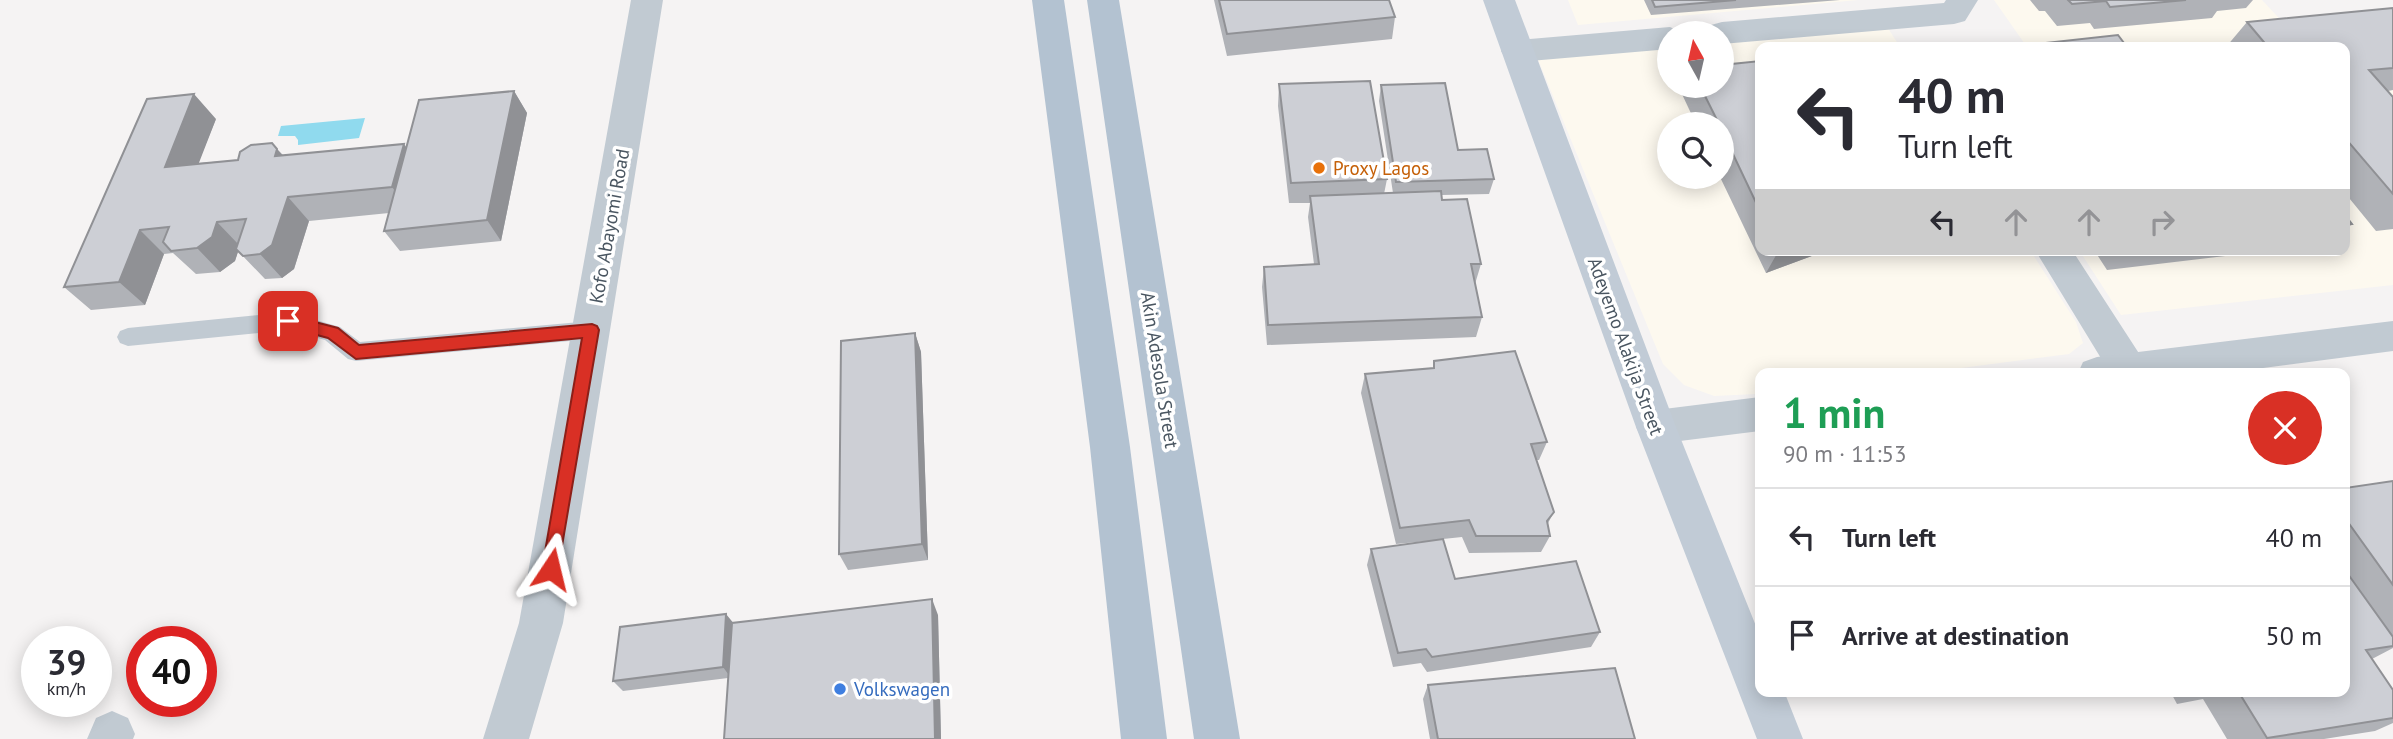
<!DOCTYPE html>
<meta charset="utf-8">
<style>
:root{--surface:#fff;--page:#f7f7f7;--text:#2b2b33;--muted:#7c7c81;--line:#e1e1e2}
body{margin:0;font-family:"PT Sans",sans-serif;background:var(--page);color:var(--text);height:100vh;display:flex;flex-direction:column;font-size:26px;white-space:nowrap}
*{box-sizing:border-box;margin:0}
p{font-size:23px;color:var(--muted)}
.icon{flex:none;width:38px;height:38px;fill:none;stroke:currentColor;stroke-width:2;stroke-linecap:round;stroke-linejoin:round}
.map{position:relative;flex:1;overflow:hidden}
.details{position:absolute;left:1755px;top:368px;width:595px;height:329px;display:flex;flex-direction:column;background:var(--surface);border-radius:14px;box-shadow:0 4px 18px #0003}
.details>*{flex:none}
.guide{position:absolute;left:1755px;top:42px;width:595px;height:214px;border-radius:14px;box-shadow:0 4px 18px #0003;background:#fff;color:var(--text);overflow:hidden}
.needle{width:46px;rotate:352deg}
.fabs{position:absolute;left:1657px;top:21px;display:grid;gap:14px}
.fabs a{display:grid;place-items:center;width:77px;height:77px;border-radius:50%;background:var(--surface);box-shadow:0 4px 18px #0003;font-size:35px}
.speed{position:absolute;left:21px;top:626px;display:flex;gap:14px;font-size:35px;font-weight:700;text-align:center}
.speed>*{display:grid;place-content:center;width:91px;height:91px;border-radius:50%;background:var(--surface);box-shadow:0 4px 18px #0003;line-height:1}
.speed small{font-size:18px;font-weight:400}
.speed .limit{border:10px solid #d22;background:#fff;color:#111}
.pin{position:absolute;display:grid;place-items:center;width:60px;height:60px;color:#fff;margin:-30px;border-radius:14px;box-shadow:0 4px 10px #0006}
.me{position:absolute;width:77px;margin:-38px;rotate:10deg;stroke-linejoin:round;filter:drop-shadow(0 0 5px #0008)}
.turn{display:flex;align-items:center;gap:24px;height:147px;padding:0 28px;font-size:32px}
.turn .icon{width:91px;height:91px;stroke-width:2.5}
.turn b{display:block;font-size:49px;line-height:60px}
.lanes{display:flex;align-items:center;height:66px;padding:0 28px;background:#0003;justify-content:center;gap:35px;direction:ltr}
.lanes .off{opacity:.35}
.round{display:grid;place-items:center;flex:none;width:74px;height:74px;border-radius:37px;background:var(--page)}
.head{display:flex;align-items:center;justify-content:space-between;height:119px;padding:0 28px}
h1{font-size:42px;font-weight:600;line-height:52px;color:#1e9e55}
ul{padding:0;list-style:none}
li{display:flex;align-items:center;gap:21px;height:98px;padding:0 28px;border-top:2px solid var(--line)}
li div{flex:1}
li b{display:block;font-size:26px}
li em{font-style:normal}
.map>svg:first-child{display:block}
.commercial{fill:#fdf9ef;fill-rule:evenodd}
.water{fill:#90daee}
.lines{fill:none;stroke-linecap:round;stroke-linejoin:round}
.service{fill:#c1cad2;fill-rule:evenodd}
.minor{fill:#c1cad2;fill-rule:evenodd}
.tertiary{fill:#c1cad2;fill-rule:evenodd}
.secondary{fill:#c1cbd6;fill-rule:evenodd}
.primary{fill:#b3c2d1;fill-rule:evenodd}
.wall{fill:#b0b2b7}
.shaded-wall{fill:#909195}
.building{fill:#cdcfd5;stroke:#909195;stroke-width:2}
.route{fill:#d93025;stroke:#8d1f18;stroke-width:2}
.food-dot{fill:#e8710a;stroke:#fff;stroke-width:2.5}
.shop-dot{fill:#3f7fe0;stroke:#fff;stroke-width:2.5}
.labels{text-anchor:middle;stroke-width:7;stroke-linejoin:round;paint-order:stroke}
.food-label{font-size:19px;fill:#c56008;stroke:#fff;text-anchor:start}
.street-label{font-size:19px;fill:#4a5661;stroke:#fff}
.shop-label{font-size:19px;fill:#366cbe;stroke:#fff;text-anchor:start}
</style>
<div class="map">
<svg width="2393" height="739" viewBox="0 0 2393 739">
<rect width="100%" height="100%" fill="#f5f3f3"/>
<!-- commercial -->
<path class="commercial" d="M1568 0H1858L1578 25Z
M1994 0H2262L2293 33 2393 23V285L2121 315 2079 250H2345V47H2027Z
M1886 25 1900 47H1760V250H2030L2076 322 2083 343 2069 354 1923 373H1760V394H1756L1714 396 1684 385 1663 364 1537 57 1669 45 1670 86H1722V40ZM1670 124H1722V177H1670Z"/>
<!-- water -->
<path class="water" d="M365 118 359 138 298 145V140L295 136H278L281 126Z"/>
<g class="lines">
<!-- service -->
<path class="service" d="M288 312 340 327 360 342 591 321 599 324 602 330 599 336 591 339 356 361 348 359 325 340 288 330 128 346 120 343 117 337 120 331 128 328Z"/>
<!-- minor -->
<path class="minor" d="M1946 0H1978L1965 21 1954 24 1722 44V33H1706L1711 25 1722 22 1944 3Z
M1670 27 1683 33H1670V49L1517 62 1506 59 1501 51 1506 43 1517 40Z
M2035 250H2072L2142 358 2147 369 2145 373H2110Z
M112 711 128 718 135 734 133 739H87L96 718Z"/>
<!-- tertiary -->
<path class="tertiary" d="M631 0H663L563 623 529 739H483L519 623Z
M2393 321V351L2225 373H2078L2083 362 2097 357Z
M1760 397V431L1656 444 1642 439 1636 427 1642 415 1656 410Z"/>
<!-- secondary -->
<path class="secondary" d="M1483 0H1515L1676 427 1760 636V691H1784L1803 739H1757L1636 427Z"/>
<!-- primary -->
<path class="primary" d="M1032 0H1064L1130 447 1167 739H1121L1090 447Z
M1087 0H1119L1240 739H1194Z"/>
</g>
<!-- wall -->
<path class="wall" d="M1214 0H1389L1395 17 1392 39 1227 56Z
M1644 0H1840L1651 15Z
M2030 0H2253L2246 8 2217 11 2212 18 2094 29 2090 23 2057 26 2045 11H2039Z
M2393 8V90L2388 91 2393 97V229L2376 231 2345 193V47H2226L2247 22Z
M1760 61V250H1828L1766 273 1720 177H1722V124H1696L1681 92 1684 86H1722Z
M1279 84 1387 179 1384 194 1393 193 1379 101 1381 85 1494 179 1489 194 1442 195V200L1481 264 1475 284 1482 317 1476 337 1267 345 1262 287 1264 267 1314 264 1308 217 1310 203H1289L1278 106Z
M514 91 527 113 501 241 400 251 384 231 389 213 309 221 294 269 282 278 265 279 238 251 235 261 220 272 196 274 173 253 164 254 145 305 91 310 64 287 216 119 198 163 238 160 277 149 283 155 407 147Z
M2345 215 2352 224 2345 230Z
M2094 250H2276L2107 270Z
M915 333 921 352 928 560 848 570 839 554Z
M1434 361 1547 442 1539 460H1536L1554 512 1547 525 1550 536 1541 552 1469 553 1462 537 1443 539 1455 579 1600 632 1591 647 1427 672 1421 663 1393 667 1367 565 1371 549 1438 540 1396 544 1361 393 1365 374 1433 368Z
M2393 481V648L2372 659 2393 690V723L2375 731 2324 739H2227L2203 699 2177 704 2170 691H2345V488Z
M938 615 941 739H724L728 678 623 691 613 681 733 623Z
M1428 685 1635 739H1430L1423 699Z"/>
<!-- shaded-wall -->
<path class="shaded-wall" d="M514 91 527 113 501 241 487 220Z
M194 94 216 119 188 191 165 167Z
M404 144 421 168 410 211 392 187Z
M277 149 298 173 275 156Z
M288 197 309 221 294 269 282 278 260 254Z
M217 222 240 246 235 261 220 272 197 248Z
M140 230 164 254 145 305 119 282Z
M1779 250H1828L1766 273Z
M915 333 921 352 928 560 922 544Z
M932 599 938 615 941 739H935Z
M726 614 735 625 731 678 723 667Z"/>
<!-- building -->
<path class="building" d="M1219 0H1389L1395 17 1227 34Z
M1652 0H1736L1655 7Z
M2068 0H2186L2110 7 2106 1 2072 4Z
M2393 8V68L2369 70 2393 97V194L2345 138V47H2268L2247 22Z
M2118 35 2127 47H2029L2027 45Z
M1760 61V211L1722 131V124H1719L1700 86H1722V65Z
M1370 81 1387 179 1291 183 1279 84Z
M1445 83 1458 150 1487 149 1494 179 1396 182 1381 85Z
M514 91 487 220 384 231 419 100Z
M194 94 165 167 238 160 240 152 251 145 272 143 277 149 275 156 404 144 392 187 288 197 272 245 260 254 243 256 236 249 246 219 217 222 212 237 197 248 171 251 163 242 169 227 140 230 119 282 64 287 147 99Z
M1441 191 1442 200 1467 199 1481 264H1471L1482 317 1268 325 1264 267 1319 264 1310 196Z
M2345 215 2352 224 2345 225Z
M915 333 922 544 839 554 841 341Z
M1515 351 1547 442 1531 444 1554 512 1547 521 1550 536H1476L1469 520 1400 528 1365 374 1434 368V361Z
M2393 481V585L2345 518V488Z
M1443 539 1455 579 1576 561 1600 632 1432 657 1426 649 1398 653 1371 549Z
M2345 570 2393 637V646L2366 650 2393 690V718L2267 738 2238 691H2345Z
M932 599 935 739H724L732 623Z
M726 614 723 667 613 681 620 627Z
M1615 668 1635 739H1438L1428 685Z"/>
<!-- route -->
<path class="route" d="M288 315 338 328 359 345 592 324 597 326 599 330 557 575 551 577 544 575 542 569 582 338 356 359 328 338 283 326 280 321 283 317Z"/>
<!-- markers -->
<circle class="food-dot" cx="1319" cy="168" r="7"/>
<circle class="shop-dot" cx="840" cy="689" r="7"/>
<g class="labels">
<!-- food labels -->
<g class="food-label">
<text x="1333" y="175">Proxy Lagos</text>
</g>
<!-- street labels -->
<g class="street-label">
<text transform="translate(609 226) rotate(-80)" y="7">Kofo Abayomi Road</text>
<text transform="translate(1626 346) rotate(70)" y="7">Adeyemo Alakija Street</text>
<text transform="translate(1160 370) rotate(81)" y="7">Akin Adesola Street</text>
</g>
<!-- shop labels -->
<g class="shop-label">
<text x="854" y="696">Volkswagen</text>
</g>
</g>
</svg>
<div class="fabs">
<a><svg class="needle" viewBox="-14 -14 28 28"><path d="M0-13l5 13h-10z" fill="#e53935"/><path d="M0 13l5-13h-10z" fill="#7c7c81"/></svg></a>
<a><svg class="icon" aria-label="search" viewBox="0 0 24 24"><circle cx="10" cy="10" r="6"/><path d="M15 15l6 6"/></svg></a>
</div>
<div class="speed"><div>39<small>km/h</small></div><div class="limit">40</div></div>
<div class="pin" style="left:288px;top:321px;background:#d93025"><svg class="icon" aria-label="arrive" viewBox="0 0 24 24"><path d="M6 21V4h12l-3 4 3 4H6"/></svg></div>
<svg class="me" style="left:551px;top:569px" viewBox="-20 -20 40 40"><path d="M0-17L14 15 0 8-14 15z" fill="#d93025" stroke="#fff" stroke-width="4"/></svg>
<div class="guide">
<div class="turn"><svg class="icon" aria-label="left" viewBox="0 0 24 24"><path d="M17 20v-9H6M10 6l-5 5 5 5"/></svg><div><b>40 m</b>Turn left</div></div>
<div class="lanes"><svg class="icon" aria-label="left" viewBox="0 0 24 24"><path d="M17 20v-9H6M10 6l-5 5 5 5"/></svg><svg class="icon off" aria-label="ahead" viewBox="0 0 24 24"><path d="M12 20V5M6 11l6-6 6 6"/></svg><svg class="icon off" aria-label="ahead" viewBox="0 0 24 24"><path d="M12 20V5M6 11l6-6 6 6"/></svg><svg class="icon off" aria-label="right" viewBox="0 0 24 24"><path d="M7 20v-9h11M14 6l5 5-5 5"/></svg></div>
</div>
<section class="details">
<div class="head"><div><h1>1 min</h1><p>90 m · 11:53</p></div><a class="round" style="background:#d93025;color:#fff"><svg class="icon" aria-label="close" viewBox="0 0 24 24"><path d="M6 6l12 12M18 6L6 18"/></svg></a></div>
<ul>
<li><svg class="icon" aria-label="left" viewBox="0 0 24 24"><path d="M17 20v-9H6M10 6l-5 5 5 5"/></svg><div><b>Turn left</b></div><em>40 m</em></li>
<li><svg class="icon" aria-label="arrive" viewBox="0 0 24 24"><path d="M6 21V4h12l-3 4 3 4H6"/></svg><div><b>Arrive at destination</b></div><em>50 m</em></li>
</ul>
</section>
</div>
